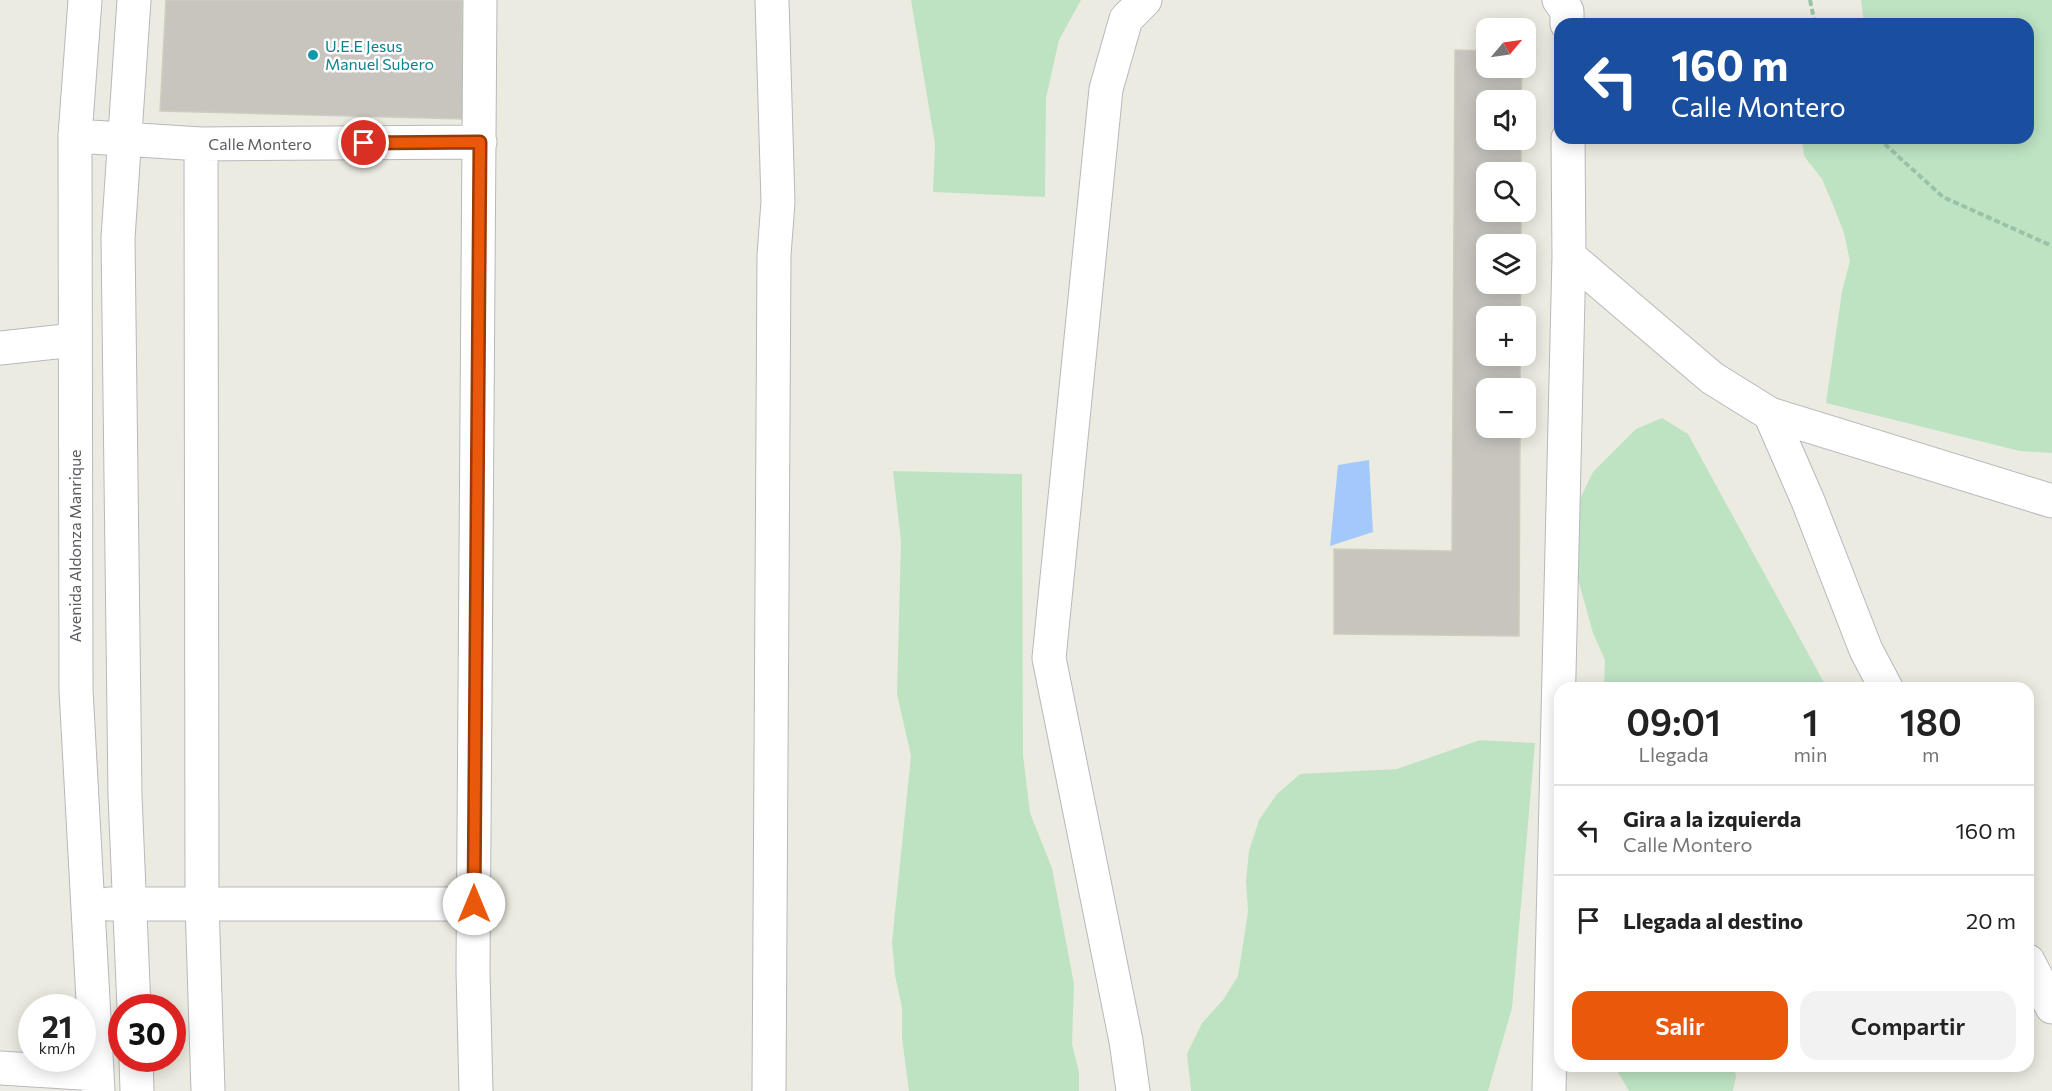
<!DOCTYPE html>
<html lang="es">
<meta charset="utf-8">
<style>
:root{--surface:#fff;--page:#f2f2f2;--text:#222;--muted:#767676;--line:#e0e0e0;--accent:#ea580c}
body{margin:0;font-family:Commissioner,sans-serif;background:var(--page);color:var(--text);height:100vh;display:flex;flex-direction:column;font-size:22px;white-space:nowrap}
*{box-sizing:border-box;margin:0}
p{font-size:20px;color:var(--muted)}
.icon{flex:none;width:33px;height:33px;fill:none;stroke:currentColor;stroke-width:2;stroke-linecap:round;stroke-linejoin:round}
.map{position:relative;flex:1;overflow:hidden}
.details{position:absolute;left:1554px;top:682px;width:480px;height:390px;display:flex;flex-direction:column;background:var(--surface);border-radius:18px;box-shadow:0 3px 15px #0003}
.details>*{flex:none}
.banner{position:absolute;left:1554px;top:18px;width:480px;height:126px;border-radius:18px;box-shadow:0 3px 15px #0003;background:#1a4fa0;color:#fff;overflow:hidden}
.needle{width:39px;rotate:61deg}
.buttons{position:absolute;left:1476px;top:18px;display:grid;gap:12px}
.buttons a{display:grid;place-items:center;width:60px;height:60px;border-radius:12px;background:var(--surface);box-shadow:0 3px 15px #0003;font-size:30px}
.speed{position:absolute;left:18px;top:994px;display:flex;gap:12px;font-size:30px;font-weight:700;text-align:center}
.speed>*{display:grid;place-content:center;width:78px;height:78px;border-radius:50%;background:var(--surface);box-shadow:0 3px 15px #0003;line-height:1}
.speed small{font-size:15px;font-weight:400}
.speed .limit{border:9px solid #d22;background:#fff;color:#111}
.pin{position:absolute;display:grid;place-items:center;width:51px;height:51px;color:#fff;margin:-26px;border:3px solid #fff;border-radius:50%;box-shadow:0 2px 6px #0007}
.me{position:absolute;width:66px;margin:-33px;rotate:0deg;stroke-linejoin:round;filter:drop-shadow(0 0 4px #0008)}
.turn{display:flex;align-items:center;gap:21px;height:126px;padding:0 18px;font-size:27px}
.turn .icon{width:78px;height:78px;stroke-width:2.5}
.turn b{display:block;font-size:42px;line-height:51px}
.eta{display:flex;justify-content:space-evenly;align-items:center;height:102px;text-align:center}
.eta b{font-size:36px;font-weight:600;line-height:42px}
.action{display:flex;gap:12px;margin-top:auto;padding:12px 18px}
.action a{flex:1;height:69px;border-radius:18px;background:var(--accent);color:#fff;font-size:24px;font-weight:600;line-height:69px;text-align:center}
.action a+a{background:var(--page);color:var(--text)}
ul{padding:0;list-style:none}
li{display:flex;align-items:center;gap:18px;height:90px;padding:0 18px;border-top:2px solid var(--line)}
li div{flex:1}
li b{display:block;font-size:22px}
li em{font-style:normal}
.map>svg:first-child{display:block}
.green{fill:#bee3c3}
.water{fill:#a2c9fa}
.building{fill:#c7c5be;stroke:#d0cdc0;stroke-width:1.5}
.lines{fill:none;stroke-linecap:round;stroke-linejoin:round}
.minor-casing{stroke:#b7b8bd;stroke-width:35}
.path{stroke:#98c3a9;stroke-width:4;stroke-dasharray:6 3;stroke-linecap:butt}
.minor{stroke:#fff;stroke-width:33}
.route-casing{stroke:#983908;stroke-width:15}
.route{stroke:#ea580c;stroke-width:10}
.culture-dot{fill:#0f9aa8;stroke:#fff;stroke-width:2}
.labels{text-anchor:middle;stroke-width:5;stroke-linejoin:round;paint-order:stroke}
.culture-label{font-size:16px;fill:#0d838f;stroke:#fff;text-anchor:start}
.street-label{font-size:16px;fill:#5a5c61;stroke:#fff}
</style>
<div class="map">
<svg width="2052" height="1091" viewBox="0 0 2052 1091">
<rect width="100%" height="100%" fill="#ecebe1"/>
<!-- green -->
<path class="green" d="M911 0H1081L1059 40 1046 98 1045 197 933 192 935 144Z
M1861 0H2052V453L2020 451 1826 403 1842 291 1850 261 1844 233 1833 205 1822 179 1804 156 1802 138H2028V24H1864Z
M1662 418 1688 434 1827 688H1604L1605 660 1593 633 1576 572 1578 503 1593 472 1636 429Z
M893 471 1022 474 1023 755 1030 813 1052 868 1074 984 1072 1044 1079 1072V1091H909L902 1038V1008L895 975 892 942 911 756 897 694 901 541Z
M1480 740 1535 743 1512 1008 1488 1091H1191L1187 1054 1202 1023 1223 1000 1238 976 1248 912 1246 881 1249 851 1259 820 1277 794 1300 774 1397 769Z
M1615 1067H1734L1736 1077 1733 1091H1629Z"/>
<!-- water -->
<path class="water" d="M1369 460 1373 532 1330 546 1338 465Z"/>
<!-- building -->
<path class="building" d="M166 0H462L463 119 160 111Z
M1455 50 1486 51V68H1522L1521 100H1486V140H1521V172H1486V212H1521V244H1486V284H1521L1520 316H1486V356H1520V388H1486V428H1520L1519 636 1334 634V549L1452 551Z"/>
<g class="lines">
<!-- minor casing -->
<g class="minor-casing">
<path id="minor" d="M85 0 75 136 76 690 98 1091
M134 0 118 238 125 796 134 1008
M1559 0 1567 11V24
M75 136 201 144 480 142
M201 144 202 903 208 1091
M1569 256 1712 378 1770 414 2052 501
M0 348 74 340
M1770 414 1808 501 1866 650 1886 688
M109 904H474
M2028 961 2052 1007
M136 1059 137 1091
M0 1068 97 1074
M476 1091 473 971 480 0
M769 1091 774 255 778 202 772 0
M1133 1091 1126 1041 1049 658 1106 89 1126 19 1145 0
M1549 1091 1569 256 1568 138"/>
</g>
<!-- path -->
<path class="path" d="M1810 0 1815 24
M1878 138 1943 197 2052 246"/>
<!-- minor -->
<use href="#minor" class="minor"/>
</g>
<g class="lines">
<!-- route casing -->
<g class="route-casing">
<path id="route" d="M364 143 480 142 474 904"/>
</g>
<!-- route -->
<use href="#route" class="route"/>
</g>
<!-- markers -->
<circle class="culture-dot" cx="313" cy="55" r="6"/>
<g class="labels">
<!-- culture labels -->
<g class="culture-label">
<text x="325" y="52">U.E.E Jesus<tspan x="325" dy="18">Manuel Subero</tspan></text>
</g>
<!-- street labels -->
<g class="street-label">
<text x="260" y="150">Calle Montero</text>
<text transform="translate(75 546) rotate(-90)" y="6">Avenida Aldonza Manrique</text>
</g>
</g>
</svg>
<div class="buttons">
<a><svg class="needle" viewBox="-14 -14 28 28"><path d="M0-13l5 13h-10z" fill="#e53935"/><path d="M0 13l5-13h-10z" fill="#767676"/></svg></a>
<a><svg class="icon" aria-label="sound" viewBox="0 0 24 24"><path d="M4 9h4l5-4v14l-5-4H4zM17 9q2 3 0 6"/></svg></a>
<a><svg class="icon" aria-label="search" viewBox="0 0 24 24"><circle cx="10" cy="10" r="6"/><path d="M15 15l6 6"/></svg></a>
<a><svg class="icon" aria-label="layers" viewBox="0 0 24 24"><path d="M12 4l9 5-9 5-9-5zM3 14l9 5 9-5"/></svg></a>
<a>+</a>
<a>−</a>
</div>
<div class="speed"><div>21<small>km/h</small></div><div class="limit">30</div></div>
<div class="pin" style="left:364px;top:143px;background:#d93025"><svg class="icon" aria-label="arrive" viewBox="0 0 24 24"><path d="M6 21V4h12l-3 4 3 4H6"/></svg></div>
<svg class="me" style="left:474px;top:904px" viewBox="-20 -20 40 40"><circle r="19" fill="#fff"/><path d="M0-13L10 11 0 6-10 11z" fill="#ea580c"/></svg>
<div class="banner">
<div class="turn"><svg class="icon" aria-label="left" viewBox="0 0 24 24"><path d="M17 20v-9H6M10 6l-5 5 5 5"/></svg><div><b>160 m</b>Calle Montero</div></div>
</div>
<section class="details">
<div class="eta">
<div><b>09:01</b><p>Llegada</p></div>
<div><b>1</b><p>min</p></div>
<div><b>180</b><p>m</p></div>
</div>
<ul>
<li><svg class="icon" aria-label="left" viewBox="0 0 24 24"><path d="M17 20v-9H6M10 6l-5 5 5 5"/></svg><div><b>Gira a la izquierda</b><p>Calle Montero</p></div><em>160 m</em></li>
<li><svg class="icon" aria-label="arrive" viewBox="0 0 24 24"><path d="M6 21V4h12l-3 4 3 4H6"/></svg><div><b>Llegada al destino</b></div><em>20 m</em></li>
</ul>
<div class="action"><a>Salir</a><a>Compartir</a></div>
</section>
</div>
